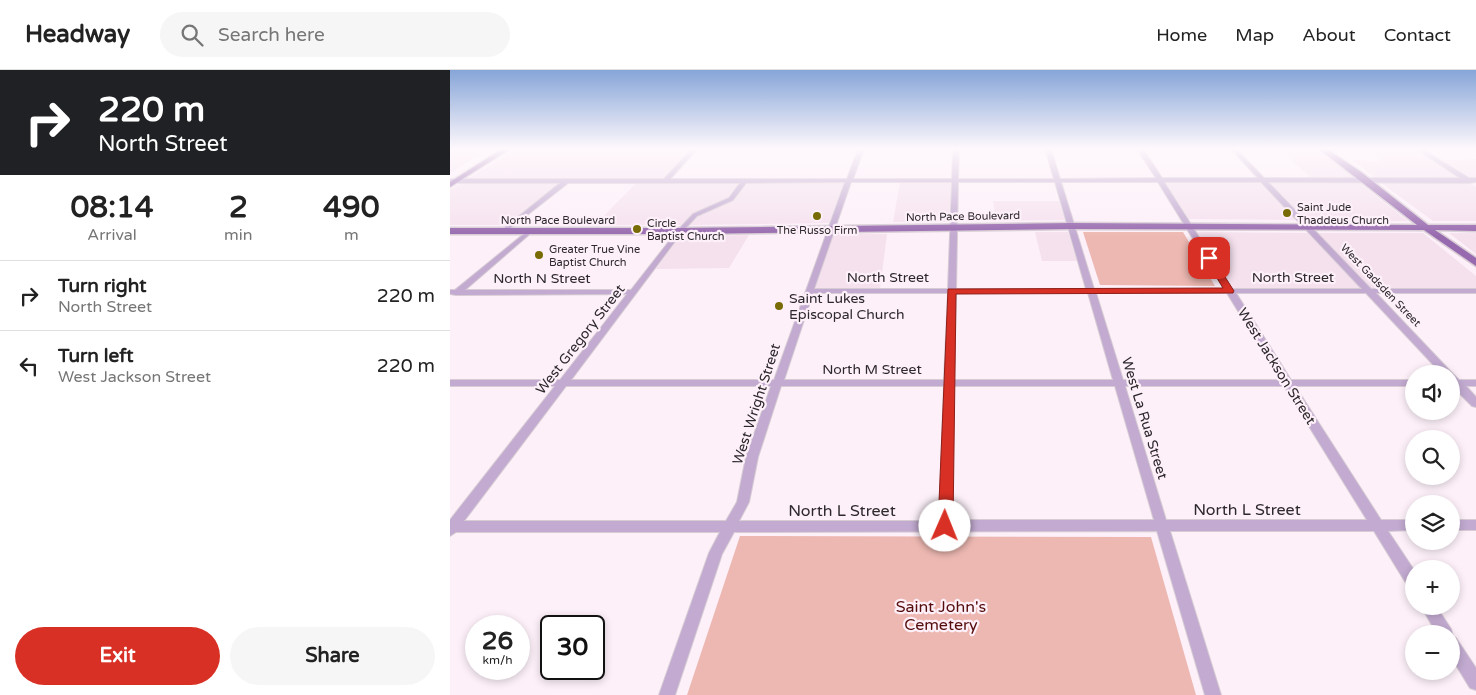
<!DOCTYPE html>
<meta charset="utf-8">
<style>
:root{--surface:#fff;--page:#f6f6f6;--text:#222;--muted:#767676;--line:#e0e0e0;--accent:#d93025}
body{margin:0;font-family:"Varela Round",sans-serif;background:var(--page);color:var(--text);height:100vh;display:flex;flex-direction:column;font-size:19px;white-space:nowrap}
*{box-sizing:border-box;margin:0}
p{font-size:16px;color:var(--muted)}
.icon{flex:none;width:28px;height:28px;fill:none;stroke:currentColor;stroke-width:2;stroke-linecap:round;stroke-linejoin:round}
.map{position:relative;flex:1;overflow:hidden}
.side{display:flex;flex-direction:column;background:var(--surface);width:450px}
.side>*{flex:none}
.banner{background:#202124;color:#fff;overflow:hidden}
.controls{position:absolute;left:955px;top:295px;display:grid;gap:10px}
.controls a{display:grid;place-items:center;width:55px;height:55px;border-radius:50%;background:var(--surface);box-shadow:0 2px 8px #0003;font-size:25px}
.speed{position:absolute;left:15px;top:545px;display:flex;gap:10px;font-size:25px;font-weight:700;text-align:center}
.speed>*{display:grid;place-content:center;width:65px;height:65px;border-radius:50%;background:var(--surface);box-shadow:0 2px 8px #0003;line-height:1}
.speed small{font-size:12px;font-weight:400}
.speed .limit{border:2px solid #111;border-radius:8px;background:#fff;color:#111}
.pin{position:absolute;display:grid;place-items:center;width:42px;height:42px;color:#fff;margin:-21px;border-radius:10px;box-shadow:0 2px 8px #0006}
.me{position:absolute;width:55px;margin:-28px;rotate:1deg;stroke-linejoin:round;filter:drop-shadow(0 0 4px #0008)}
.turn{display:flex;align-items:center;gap:18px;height:105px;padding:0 15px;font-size:22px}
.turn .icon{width:65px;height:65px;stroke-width:2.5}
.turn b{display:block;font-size:35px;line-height:42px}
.eta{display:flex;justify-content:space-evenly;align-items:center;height:85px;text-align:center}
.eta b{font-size:30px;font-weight:700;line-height:35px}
.action{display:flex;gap:10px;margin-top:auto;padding:10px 15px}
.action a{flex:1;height:58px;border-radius:30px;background:var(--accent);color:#fff;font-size:20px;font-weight:700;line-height:58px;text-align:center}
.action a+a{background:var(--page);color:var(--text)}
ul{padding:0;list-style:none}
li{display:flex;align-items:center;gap:15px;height:70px;padding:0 15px;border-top:1px solid var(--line)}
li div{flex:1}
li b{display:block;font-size:19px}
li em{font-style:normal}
header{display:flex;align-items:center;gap:30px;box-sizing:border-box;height:70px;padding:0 25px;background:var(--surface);border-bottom:1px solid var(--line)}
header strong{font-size:24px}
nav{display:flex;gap:28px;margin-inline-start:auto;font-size:18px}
.search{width:350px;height:45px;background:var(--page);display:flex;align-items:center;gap:12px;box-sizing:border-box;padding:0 18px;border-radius:28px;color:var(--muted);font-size:19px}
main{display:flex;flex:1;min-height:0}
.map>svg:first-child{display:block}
.built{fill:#f5e1ee}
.green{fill:#edb8b1}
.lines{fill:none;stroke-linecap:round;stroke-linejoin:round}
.minor-casing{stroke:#d7ccd4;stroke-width:2}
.major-casing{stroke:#d7ccd4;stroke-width:3}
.minor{fill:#c2aad0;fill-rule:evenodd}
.major{fill:#9769ae;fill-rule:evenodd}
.route{fill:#d93025;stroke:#8d1f18}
.poi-dot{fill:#786b03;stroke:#fdf0f9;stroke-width:2}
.labels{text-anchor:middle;stroke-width:4.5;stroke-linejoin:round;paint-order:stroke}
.far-poi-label{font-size:11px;fill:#2c282b;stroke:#fdf0f9;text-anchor:start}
.far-street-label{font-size:11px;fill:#2c282b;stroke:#fdf0f9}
.street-label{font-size:14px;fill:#2c282b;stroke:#fdf0f9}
.poi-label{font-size:14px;fill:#2c282b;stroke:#fdf0f9;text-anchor:start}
.near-street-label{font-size:16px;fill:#2c282b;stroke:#fdf0f9}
.near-park-label{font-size:16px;fill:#550d0c;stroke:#fdf0f9}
</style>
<header>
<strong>Headway</strong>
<div class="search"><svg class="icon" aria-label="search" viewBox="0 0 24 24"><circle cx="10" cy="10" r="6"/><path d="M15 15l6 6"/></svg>Search here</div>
<nav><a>Home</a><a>Map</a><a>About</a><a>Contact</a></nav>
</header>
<main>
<section class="side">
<div class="banner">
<div class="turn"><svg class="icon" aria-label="right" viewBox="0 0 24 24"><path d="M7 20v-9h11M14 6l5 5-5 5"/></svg><div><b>220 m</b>North Street</div></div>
</div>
<div class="eta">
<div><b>08:14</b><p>Arrival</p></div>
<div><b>2</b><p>min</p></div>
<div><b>490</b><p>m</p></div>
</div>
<ul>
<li><svg class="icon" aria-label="right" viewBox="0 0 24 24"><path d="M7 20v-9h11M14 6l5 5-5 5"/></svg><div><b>Turn right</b><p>North Street</p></div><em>220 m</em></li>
<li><svg class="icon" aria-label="left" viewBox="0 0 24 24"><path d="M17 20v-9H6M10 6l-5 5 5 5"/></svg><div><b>Turn left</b><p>West Jackson Street</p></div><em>220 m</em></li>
</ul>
<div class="action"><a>Exit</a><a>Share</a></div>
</section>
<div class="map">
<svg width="1026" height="625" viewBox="0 0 1026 625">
<rect width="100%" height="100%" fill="#fdf0f9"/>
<!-- built -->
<path class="built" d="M0 79H39L0 103Z
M66 79H242L213 110H16Z
M828 79H868L905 109H863Z
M920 82H970L1013 109H927L902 90 930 91Z
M1026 89V109H1020L988 90Z
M289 112 278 128 242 145 231 155H145L186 113Z
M297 112H394L379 153 239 155 249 146 284 129Z
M450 112H501L499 152H443Z
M715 112H810L847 150 739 149Z
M818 112H908L958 151 855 150Z
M930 112H1017L1026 117V151H983Z
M12 113H111L58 155H0V120Z
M543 131H609L615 150 546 151Z
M585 162H618L627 191H592Z
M747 162 858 163 912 219H783Z
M383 163 437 164 430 219H365Z
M867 163H973L1026 206V219H921Z
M999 163H1026V184Z
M299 165 279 198 206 199 230 166Z"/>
<!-- green -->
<path class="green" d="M633 162H733L765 216 650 215Z
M290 466 701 467 746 625H237Z"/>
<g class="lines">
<!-- minor casing -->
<g class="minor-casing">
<path id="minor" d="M242 79H247L220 109H397L408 79H414L403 109H502L503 79H509L508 109H604L595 79H601L610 109 706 108 687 79H693L712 108H808L781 79H786L814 108H1010L966 79H972L1019 108H1026V112L1019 113 818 112 921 219H1026V223H926L1003 304 1009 310H1026V316H1016L1026 327V337L1022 336 1001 315V304H992L916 223H786L841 310H964V316H845L931 450H964V460L938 461 964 500V519L959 518 924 461H720L771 625H755L707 461 284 462 272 484 225 625H209L259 483 270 462H6L0 466V450L105 316H0V310H110L177 224 6 225 0 224V220H5L80 159 84 161 82 162 15 220H181L228 160 243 144 279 128 290 113H118L54 163 52 162V160L110 113H0V109H214ZM395 112 324 310H121L232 162 247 146 283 130 296 113ZM401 112H502L498 219H364ZM508 112H605L636 219H506ZM611 112H708L774 219H644ZM714 112H811L912 219H782ZM363 223H498L494 310H334ZM506 223H638L663 310H504ZM646 223H777L830 310H673ZM116 316H321L296 387 287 432 276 451H14ZM331 316H494L489 451H289L299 432 308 387ZM504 316H665L704 450H501ZM675 316H834L917 450H716Z
M1001 450H1026V460H1001Z
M971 536H986L1001 559 1003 566 1006 568 1026 598V620L1020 618 1001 587V564H987Z"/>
</g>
<!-- major casing -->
<g class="major-casing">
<path id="major" d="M52 79H60L0 117V112Z
M869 79H877L911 102 978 155H1026V161L985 160 1026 188V196L974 160 621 159 230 164H0V158H230L621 153 967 155Z"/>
</g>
<!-- minor -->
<use href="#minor" class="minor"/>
<!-- major -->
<use href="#major" class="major"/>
</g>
<!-- sky -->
<linearGradient id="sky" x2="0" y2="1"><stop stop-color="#86a5d8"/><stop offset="0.47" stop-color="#fef8fc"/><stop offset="1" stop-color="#fef8fc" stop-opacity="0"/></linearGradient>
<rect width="1026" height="167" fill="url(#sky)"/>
<!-- route -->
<path class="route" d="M759 186 763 188 784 221 783 223 506 224 503 456 501 460 495 462 490 460 488 456 498 219 773 218 755 188Z"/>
<!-- markers -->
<g class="poi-dot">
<circle cx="837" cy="143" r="5"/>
<circle cx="367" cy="146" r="5"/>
<circle cx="187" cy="159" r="5"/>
<circle cx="89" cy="185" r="5"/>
<circle cx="329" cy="236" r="5"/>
</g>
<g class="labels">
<!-- far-poi labels -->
<g class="far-poi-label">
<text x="847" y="141">Saint Jude<tspan x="847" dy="13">Thaddeus Church</tspan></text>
<text x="197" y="157">Circle<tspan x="197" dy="13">Baptist Church</tspan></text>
<text x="367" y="164" text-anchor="middle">The Russo Firm</text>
<text x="99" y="183">Greater True Vine<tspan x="99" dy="13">Baptist Church</tspan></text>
</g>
<!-- far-street labels -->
<g class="far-street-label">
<text transform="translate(513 146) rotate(-1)" y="4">North Pace Boulevard</text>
<text x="108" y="154">North Pace Boulevard</text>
<text transform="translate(931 215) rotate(46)" y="4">West Gadsden Street</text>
</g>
<!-- street labels -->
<g class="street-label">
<text x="438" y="212">North Street</text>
<text x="843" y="212">North Street</text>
<text x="92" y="213">North N Street</text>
<text transform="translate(130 269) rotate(-52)" y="5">West Gregory Street</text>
<text transform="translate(827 296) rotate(58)" y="5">West Jackson Street</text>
<text x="422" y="304">North M Street</text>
<text transform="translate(306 334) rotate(-72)" y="5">West Wright Street</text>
<text transform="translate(695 348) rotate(73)" y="5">West La Rua Street</text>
</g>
<!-- poi labels -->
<g class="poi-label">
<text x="339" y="233">Saint Lukes<tspan x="339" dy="16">Episcopal Church</tspan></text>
</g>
<!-- near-street labels -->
<g class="near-street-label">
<text x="797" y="445">North L Street</text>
<text x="392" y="446">North L Street</text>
</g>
<!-- near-park labels -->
<g class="near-park-label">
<text x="491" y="542">Saint John's<tspan x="491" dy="18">Cemetery</tspan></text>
</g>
</g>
</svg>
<div class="controls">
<a><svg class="icon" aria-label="sound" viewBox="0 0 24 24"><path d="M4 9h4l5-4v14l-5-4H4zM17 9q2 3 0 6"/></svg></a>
<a><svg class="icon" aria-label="search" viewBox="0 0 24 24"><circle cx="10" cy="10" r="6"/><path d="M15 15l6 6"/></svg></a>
<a><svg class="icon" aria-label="layers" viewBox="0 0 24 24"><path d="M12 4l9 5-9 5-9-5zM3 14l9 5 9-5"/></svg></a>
<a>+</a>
<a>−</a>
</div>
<div class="speed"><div>26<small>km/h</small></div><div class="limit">30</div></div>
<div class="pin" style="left:759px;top:188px;background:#d93025"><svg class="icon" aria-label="arrive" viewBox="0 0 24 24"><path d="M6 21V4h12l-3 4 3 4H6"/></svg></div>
<svg class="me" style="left:495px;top:456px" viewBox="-20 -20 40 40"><circle r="19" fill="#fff"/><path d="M0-13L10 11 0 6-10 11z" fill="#d93025"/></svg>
</div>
</main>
